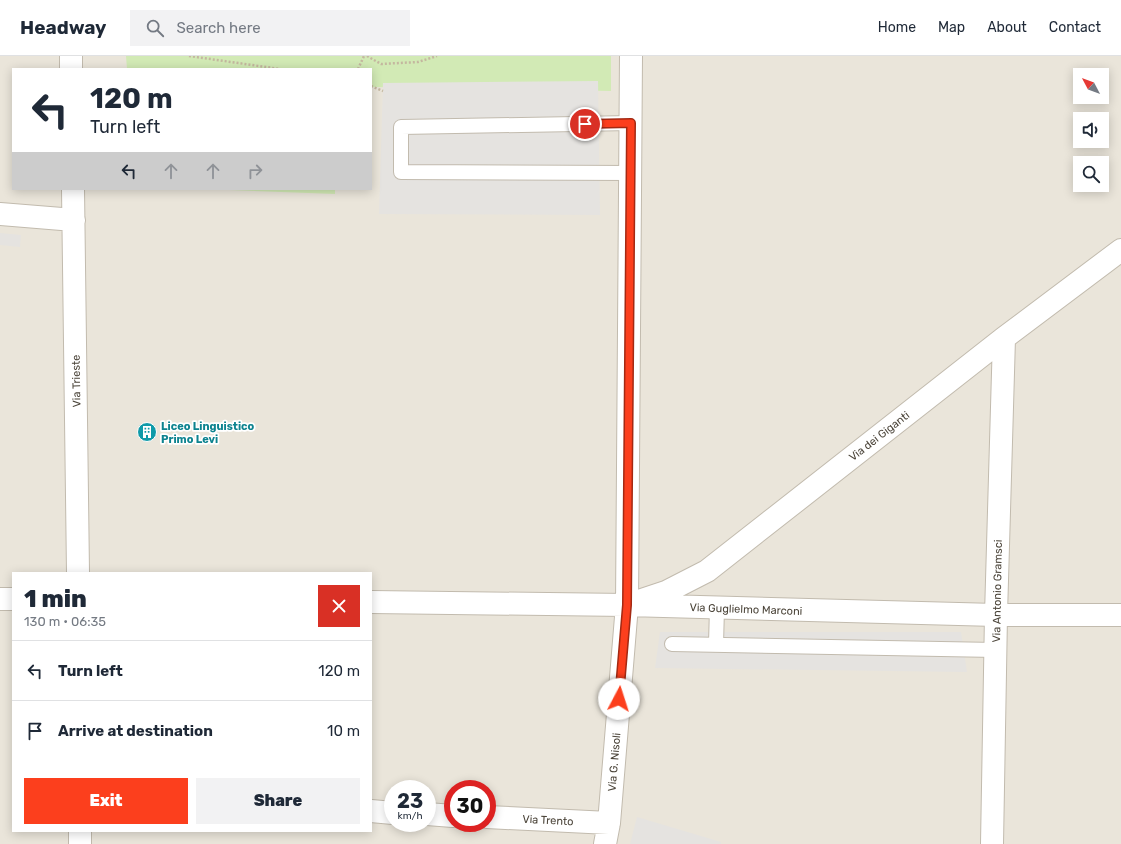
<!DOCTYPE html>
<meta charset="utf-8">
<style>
:root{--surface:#fff;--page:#f2f2f3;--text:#1f2937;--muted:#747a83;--line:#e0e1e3;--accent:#fc3f1d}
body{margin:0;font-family:Rubik,sans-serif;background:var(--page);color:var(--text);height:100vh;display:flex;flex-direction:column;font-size:15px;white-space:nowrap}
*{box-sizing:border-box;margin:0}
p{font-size:13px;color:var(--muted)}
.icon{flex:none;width:22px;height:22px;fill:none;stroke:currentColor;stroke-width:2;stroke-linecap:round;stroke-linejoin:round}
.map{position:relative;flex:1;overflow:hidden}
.side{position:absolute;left:12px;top:516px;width:360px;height:260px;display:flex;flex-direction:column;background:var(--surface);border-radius:0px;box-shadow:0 2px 10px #0003}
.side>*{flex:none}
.top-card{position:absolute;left:12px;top:12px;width:360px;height:122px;border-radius:0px;box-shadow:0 2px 10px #0003;background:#fff;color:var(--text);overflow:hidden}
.needle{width:26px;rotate:311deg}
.tools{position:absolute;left:1073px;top:12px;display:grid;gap:8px}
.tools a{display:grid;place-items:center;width:36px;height:36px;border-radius:0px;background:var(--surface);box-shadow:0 2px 10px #0003;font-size:20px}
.speed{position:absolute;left:384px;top:724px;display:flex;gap:8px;font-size:20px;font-weight:700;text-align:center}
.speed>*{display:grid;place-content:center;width:52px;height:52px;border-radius:50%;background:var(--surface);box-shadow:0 2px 10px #0003;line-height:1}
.speed small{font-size:10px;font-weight:400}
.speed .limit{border:6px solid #d22;background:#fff;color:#111}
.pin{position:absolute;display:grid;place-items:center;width:34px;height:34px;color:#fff;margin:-17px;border:2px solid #fff;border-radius:50%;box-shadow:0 1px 4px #0007}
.me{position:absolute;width:44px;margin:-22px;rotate:5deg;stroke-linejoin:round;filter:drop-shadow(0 0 3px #0008)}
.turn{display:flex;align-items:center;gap:14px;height:84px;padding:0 12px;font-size:18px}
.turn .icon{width:52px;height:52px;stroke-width:2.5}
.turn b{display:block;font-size:28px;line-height:34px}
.lanes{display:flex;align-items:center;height:38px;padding:0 12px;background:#0003;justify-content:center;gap:20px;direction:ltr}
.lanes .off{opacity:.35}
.round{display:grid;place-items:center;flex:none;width:42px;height:42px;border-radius:0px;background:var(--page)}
.head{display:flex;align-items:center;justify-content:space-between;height:68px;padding:0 12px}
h1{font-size:24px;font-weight:800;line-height:30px}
.button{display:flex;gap:8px;margin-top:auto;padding:8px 12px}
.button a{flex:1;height:46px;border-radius:0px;background:var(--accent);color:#fff;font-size:16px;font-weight:800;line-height:46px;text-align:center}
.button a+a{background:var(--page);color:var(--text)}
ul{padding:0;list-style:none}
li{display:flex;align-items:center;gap:12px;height:60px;padding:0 12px;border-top:1px solid var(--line)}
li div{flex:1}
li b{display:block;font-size:15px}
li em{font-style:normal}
header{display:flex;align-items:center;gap:24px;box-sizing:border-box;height:56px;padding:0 20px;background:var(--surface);border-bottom:1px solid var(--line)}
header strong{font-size:19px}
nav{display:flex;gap:22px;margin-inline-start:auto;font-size:14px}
.search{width:280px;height:36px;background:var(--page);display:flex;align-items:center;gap:10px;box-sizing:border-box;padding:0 14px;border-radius:0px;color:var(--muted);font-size:15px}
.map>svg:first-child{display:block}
.residential{fill:#eae5da;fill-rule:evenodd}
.green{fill:#d2eab5}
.parking{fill:#e5e3e0}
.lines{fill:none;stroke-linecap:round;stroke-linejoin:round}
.service-casing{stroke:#c2bbae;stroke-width:16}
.minor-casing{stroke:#c2bbae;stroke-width:24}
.path{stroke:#c4b79f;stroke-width:2.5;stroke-dasharray:2 2;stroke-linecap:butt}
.service{stroke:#fff;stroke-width:14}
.minor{stroke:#fff;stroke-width:22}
.route-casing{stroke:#a42913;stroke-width:10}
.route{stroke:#fc3f1d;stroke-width:7}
.labels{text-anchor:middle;stroke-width:3.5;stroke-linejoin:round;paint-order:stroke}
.street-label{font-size:11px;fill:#4b4439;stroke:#fff}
.culture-label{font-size:11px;font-weight:bold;fill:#0d838f;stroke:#fff;text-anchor:start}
</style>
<header>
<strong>Headway</strong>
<div class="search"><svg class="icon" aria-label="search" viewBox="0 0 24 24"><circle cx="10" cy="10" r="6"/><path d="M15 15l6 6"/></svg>Search here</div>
<nav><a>Home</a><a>Map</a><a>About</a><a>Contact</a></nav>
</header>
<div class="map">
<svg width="1121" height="788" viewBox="0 0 1121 788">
<rect width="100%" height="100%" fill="#f6f3ec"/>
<!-- residential -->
<path class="residential" d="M0 0H1121V788H0ZM13 13H371V133H13ZM1080 19H1102V41H1080ZM1080 63H1102V85H1080ZM1080 107H1102V129H1080ZM13 517H371V775H13ZM393 733H427V767H393ZM453 733H487V767H453Z"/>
<!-- green -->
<path class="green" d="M126 0H611V35L371 31V13H127Z
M203 133H335V138Z"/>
<!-- parking -->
<path class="parking" d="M598 25 600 159 379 158 383 27Z
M0 177 21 179 20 191 0 189Z
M660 576H961L967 616 655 612Z
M637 761 721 786V788H630Z"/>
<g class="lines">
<!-- service casing -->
<g class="service-casing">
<path id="service" d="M631 117 401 116V71L631 67
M672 588 996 594
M716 588 717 552"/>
</g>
<!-- minor casing -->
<g class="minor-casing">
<path id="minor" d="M71 0V13
M73 133 78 517
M0 158 74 164
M0 543H13
M639 545 666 536 707 515 1004 282 1121 194
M371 546 627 549 996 559H1121
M371 755 393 757
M427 758 453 760
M487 761 609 767
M80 775V788
M605 788 609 767 627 549 631 0
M992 788 996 559 1004 282"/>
</g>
<!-- path -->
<path class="path" d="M189 0 280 13
M367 0 381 8 418 6 437 0
M358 13 364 0
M371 30 383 35"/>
<!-- service -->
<use href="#service" class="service"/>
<!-- minor -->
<use href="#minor" class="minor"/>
</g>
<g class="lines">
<!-- route casing -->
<g class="route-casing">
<path id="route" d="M585 68 631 67 627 549 619 643"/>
</g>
<!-- route -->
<use href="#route" class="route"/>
</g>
<!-- icons -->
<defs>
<g id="building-disc" transform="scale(1)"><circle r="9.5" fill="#0f9aa8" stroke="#fff"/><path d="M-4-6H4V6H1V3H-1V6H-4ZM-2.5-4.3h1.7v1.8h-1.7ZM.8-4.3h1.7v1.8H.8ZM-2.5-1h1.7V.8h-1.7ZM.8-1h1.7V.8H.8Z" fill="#fff"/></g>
</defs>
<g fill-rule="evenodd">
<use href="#building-disc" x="147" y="376"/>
</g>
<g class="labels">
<!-- street labels -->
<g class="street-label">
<text transform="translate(76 325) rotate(-91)" y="4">Via Trieste</text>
<text transform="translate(879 380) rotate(-38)" y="4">Via dei Giganti</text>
<text transform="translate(997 535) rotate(-89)" y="4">Via Antonio Gramsci</text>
<text transform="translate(746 553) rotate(2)" y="4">Via Guglielmo Marconi</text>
<text transform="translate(614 706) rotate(-85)" y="4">Via G. Nisoli</text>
<text transform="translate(548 764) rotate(3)" y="4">Via Trento</text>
</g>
<!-- culture labels -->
<g class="culture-label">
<text x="161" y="374">Liceo Linguistico<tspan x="161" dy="13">Primo Levi</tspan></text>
</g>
</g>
</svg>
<div class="tools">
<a><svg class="needle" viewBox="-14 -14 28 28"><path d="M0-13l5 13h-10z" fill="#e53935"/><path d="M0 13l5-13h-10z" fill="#747a83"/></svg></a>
<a><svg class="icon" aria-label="sound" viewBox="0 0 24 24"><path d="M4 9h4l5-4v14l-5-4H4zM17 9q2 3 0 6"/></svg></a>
<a><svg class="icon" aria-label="search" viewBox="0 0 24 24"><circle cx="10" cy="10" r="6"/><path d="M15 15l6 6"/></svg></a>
</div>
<div class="speed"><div>23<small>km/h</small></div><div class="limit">30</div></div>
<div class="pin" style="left:585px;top:68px;background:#d93025"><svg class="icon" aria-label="arrive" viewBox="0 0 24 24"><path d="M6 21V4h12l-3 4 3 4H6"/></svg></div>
<svg class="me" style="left:619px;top:643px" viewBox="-20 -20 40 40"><circle r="19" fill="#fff"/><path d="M0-13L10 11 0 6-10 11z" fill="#fc3f1d"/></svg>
<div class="top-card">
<div class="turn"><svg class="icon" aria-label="left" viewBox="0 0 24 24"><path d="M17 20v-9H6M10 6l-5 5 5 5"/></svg><div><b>120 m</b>Turn left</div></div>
<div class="lanes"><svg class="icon" aria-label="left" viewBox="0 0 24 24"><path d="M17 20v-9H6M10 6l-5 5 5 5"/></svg><svg class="icon off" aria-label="ahead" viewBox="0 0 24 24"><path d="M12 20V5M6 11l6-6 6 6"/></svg><svg class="icon off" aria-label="ahead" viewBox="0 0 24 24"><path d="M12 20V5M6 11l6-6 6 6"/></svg><svg class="icon off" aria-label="right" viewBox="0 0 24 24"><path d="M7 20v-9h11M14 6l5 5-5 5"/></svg></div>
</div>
<section class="side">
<div class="head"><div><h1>1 min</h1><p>130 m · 06:35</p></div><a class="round" style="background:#d93025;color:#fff"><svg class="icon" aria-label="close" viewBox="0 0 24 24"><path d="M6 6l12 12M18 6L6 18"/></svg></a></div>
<ul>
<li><svg class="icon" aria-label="left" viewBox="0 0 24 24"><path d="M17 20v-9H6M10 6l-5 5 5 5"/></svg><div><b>Turn left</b></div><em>120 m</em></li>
<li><svg class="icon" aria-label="arrive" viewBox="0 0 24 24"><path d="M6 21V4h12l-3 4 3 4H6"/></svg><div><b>Arrive at destination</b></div><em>10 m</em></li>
</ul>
<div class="button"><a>Exit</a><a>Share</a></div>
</section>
</div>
